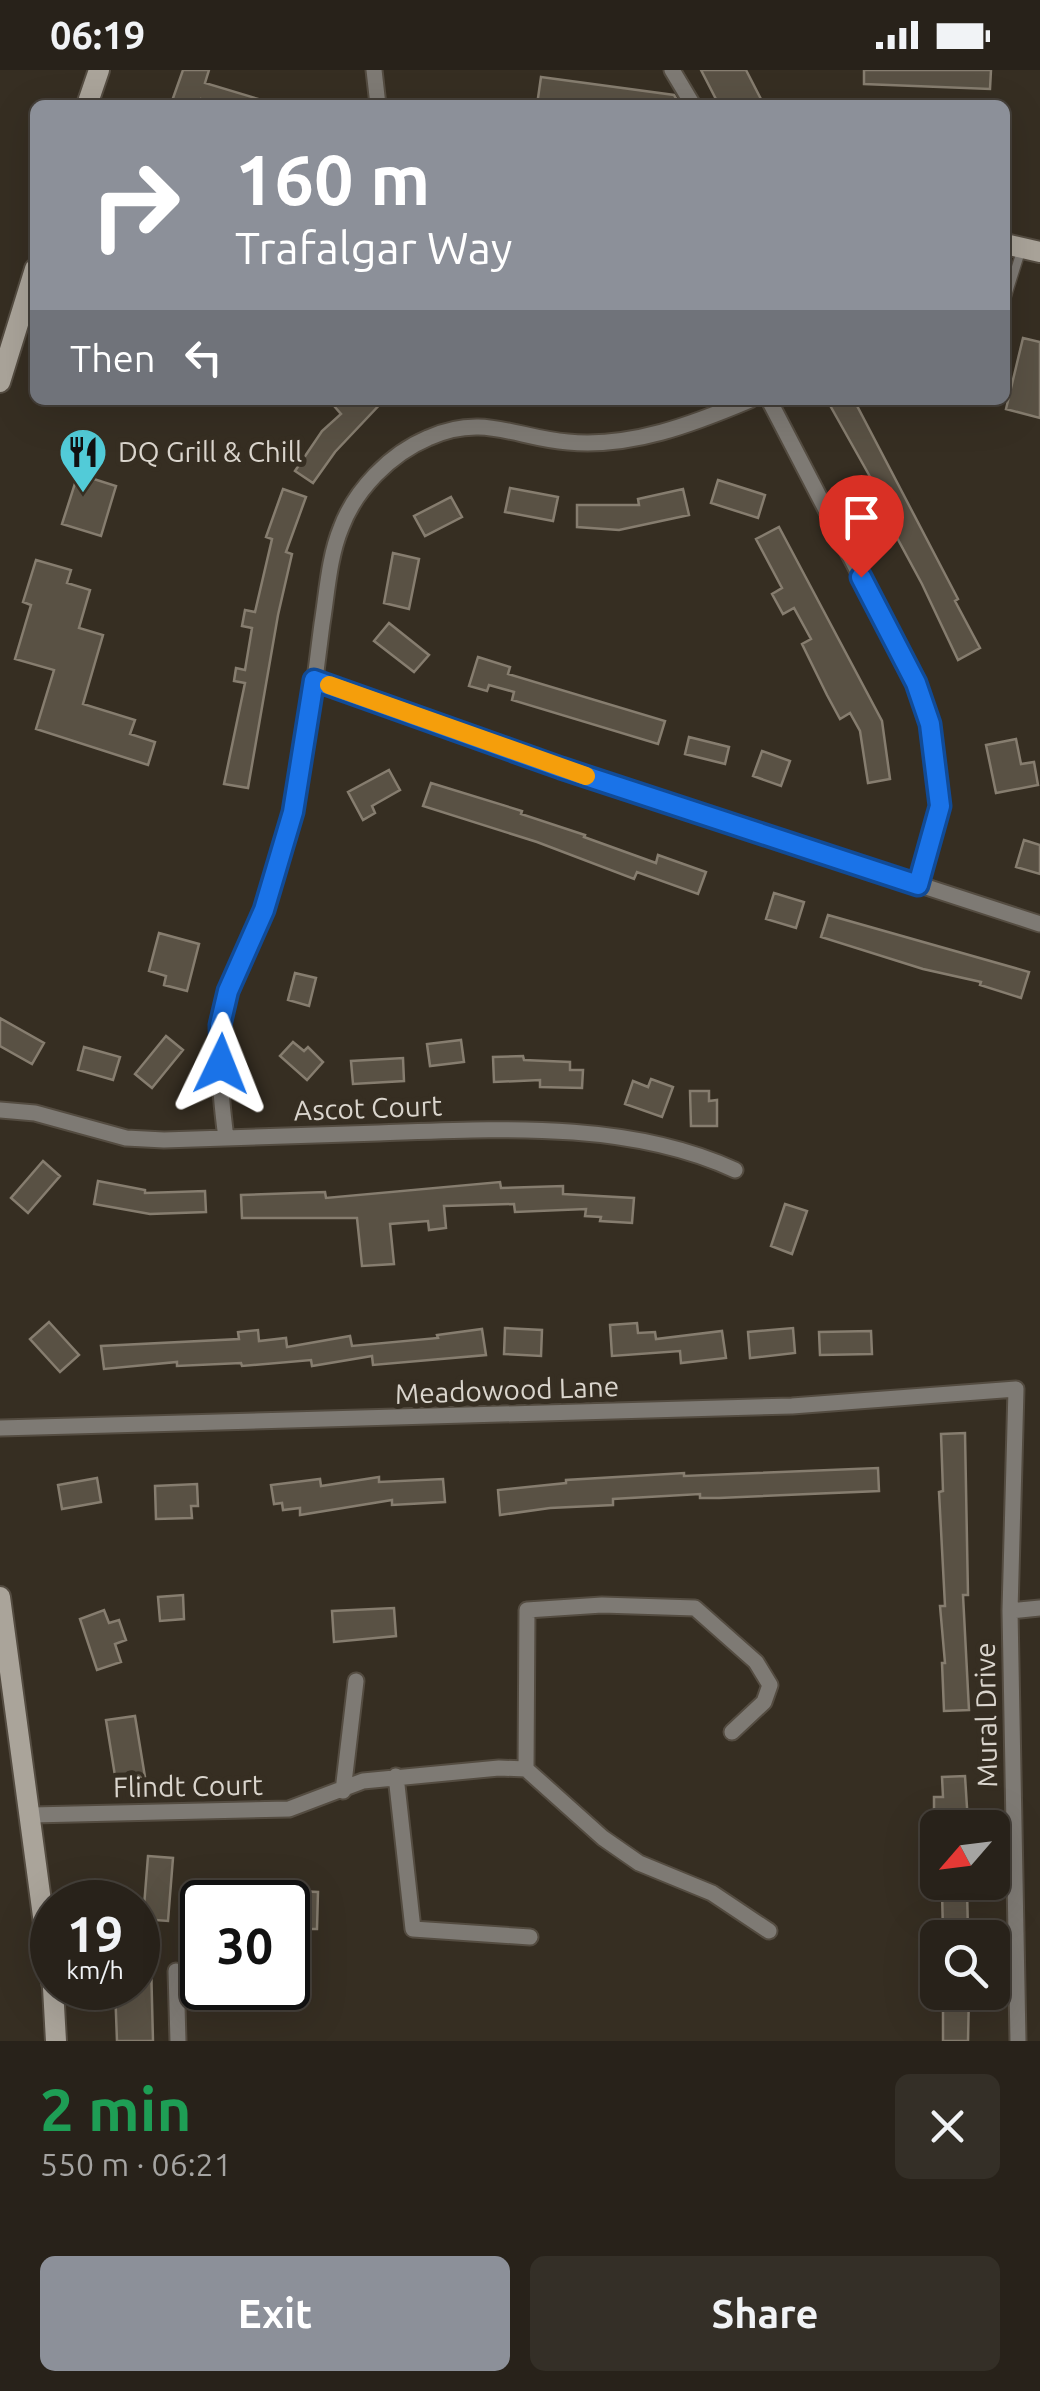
<!DOCTYPE html>
<meta charset="utf-8">
<style>
:root{--surface:#28221a;--page:#342f27;--text:#f1f3f6;--muted:#a5a4a2;--line:#443f39;--accent:#8c9099}
body{margin:0;font-family:Ubuntu,sans-serif;background:var(--page);color:var(--text);height:100vh;display:flex;flex-direction:column;font-size:38px;white-space:nowrap}
*{box-sizing:border-box;margin:0}
p{font-size:32px;color:var(--muted)}
.icon{flex:none;width:55px;height:55px;fill:none;stroke:currentColor;stroke-width:2;stroke-linecap:round;stroke-linejoin:round}
.map{position:relative;height:1971px;overflow:hidden}
.details{display:flex;flex-direction:column;background:var(--surface);flex:1}
.details>*{flex:none}
.guide{position:absolute;left:30px;top:30px;width:980px;height:305px;border-radius:15px;box-shadow:0 10px 40px #0002,0 0 0 2px var(--line);background:#8c9099;color:#fff;overflow:hidden}
.needle{width:65px;rotate:242deg}
.tools{position:absolute;left:920px;top:1740px;display:grid;gap:20px}
.tools a{display:grid;place-items:center;width:90px;height:90px;border-radius:15px;background:var(--surface);box-shadow:0 10px 40px #0002,0 0 0 2px var(--line);font-size:50px}
.speed{position:absolute;left:30px;top:1810px;display:flex;gap:20px;font-size:50px;font-weight:700;text-align:center}
.speed>*{display:grid;place-content:center;width:130px;height:130px;border-radius:50%;background:var(--surface);box-shadow:0 10px 40px #0002,0 0 0 2px var(--line);line-height:1}
.speed small{font-size:25px;font-weight:400}
.speed .limit{border:5px solid #111;border-radius:15px;background:#fff;color:#111}
.pin{position:absolute;display:grid;place-items:center;width:85px;height:85px;color:#fff;margin:-102px -42px;border-radius:50% 50% 50% 0;rotate:-45deg;box-shadow:0 0 10px #0007}
.pin .icon{rotate:45deg}
.me{position:absolute;width:110px;margin:-55px;rotate:2deg;stroke-linejoin:round;filter:drop-shadow(0 0 8px #0008)}
.turn{display:flex;align-items:center;gap:35px;height:210px;padding:0 40px;font-size:45px}
.turn .icon{width:130px;height:130px;stroke-width:2.5}
.turn b{display:block;font-size:70px;line-height:85px}
.then{display:flex;align-items:center;height:95px;padding:0 40px;background:#0003;gap:20px;font-size:38px}
.round{display:grid;place-items:center;flex:none;width:105px;height:105px;border-radius:15px;background:var(--page)}
.summary{display:flex;align-items:center;justify-content:space-between;height:170px;padding:0 40px}
h1{font-size:60px;font-weight:700;line-height:75px;color:#1e9e55}
.cta{display:flex;gap:20px;margin-top:auto;padding:20px 40px}
.cta a{flex:1;height:115px;border-radius:15px;background:var(--accent);color:#fff;font-size:40px;font-weight:700;line-height:115px;text-align:center}
.cta a+a{background:var(--page);color:var(--text)}
.status{display:flex;justify-content:space-between;align-items:center;height:70px;padding:0 50px;background:var(--surface);direction:ltr}
.status svg{height:28px;fill:currentColor}
.map>svg:first-child{display:block}
.building{fill:#595144;stroke:#867d6f;stroke-width:2.5}
.lines{fill:none;stroke-linecap:round;stroke-linejoin:round}
.lane-casing{stroke:#544c41;stroke-width:11}
.street-casing{stroke:#544c41;stroke-width:19}
.secondary-casing{stroke:#544c41;stroke-width:24}
.lane{stroke:#7e7a74;stroke-width:8}
.street{stroke:#7e7a74;stroke-width:15}
.secondary{stroke:#aaa49a;stroke-width:20}
.route-casing{stroke:#114b97;stroke-width:25}
.route{stroke:#1a73e8;stroke-width:18}
.slow{stroke:#f59e0b;stroke-width:18}
.labels{text-anchor:middle;stroke-width:10;stroke-linejoin:round;paint-order:stroke}
.poi-label{font-size:28px;fill:#dad5cd;stroke:#362e22;text-anchor:start}
.street-label{font-size:28px;fill:#dad5cd;stroke:#362e22}
</style>
<div class="status"><b>06:19</b><svg viewBox="0 0 49 12"><path d="M0 12V9h3v3zM5 12V6h3v6zM10 12V3h3v9zM15 12V0h3v12zM26 1h20v11H26zM47 4h2v5h-2z"/></svg></div>
<div class="map">
<svg width="1040" height="1971" viewBox="0 0 1040 1971">
<rect width="100%" height="100%" fill="#362e22"/>
<!-- building -->
<path class="building" d="M183 0H209L205 13 265 31V35H218L201 29 199 35H185L172 31Z
M701 0H746L764 35H719Z
M864 0H991L990 19 864 14Z
M541 7 674 25 680 35H537Z
M1023 268 1040 272V348L1006 339Z
M341 330H384L335 382 313 413 295 401 322 361 341 344 334 336Z
M827 330H854L958 529 955 531 980 578 958 590 922 514 868 414 873 412Z
M78 404 116 416 101 466 62 454Z
M718 410 765 425 758 448 711 433Z
M510 418 558 427 553 451 505 442Z
M283 419 306 427 286 482 292 484 278 545 248 718 224 714 245 613 234 611 236 598 245 600 252 558 242 556 245 540 255 542 272 469 266 467Z
M683 419 689 445 619 460 577 457V435H639L638 429Z
M451 427 462 447 425 466 414 446Z
M779 457 882 651 890 709 868 713 860 661 850 643 840 649 827 625 802 574 811 569 794 538 783 544 772 524 782 518 756 469Z
M393 483 419 489 409 539 384 533Z
M36 490 71 500 67 513 90 520 79 558 103 565 83 634 135 650 130 664 155 672 148 695 36 659 54 600 15 589 31 535 23 532Z
M389 553 429 585 414 602 374 571Z
M478 587 510 597 508 604 665 651 658 674 512 630 514 622 489 615 487 621 469 616Z
M689 667 729 677 725 694 685 684Z
M1016 669 1021 694 1034 692 1038 715 996 723 986 675Z
M762 681 790 691 781 716 753 706Z
M389 700 400 720 372 736 375 743 363 750 348 722Z
M431 713 522 741 521 744 585 765 584 767 656 793 658 785 706 802 698 824 637 802 634 809 537 772 423 736Z
M1024 770 1040 775V804L1016 797Z
M774 823 804 832 796 858 766 849Z
M828 845 1029 902 1021 928 980 915 981 912 923 899 821 867Z
M159 863 199 874 187 921 164 915 166 906 149 901Z
M295 903 316 908 309 936 288 930Z
M0 948 44 973 32 994 0 976Z
M166 966 183 980 152 1018 135 1004Z
M461 970 464 992 430 996 427 974Z
M293 972 304 981 308 977 323 992 307 1010 280 986Z
M84 977 120 987 113 1010 78 1000Z
M523 986 524 990 570 992V1000H583L582 1018 540 1017V1010L494 1012 493 987Z
M403 988 404 1011 353 1014 351 991Z
M651 1009 673 1017 662 1047 625 1034 633 1011 648 1017Z
M690 1021H709V1031L717 1030V1056H691Z
M43 1091 60 1106 28 1143 11 1128Z
M98 1111 145 1120V1123L205 1121 206 1142 150 1144 94 1134Z
M500 1112 501 1118 563 1116V1124L634 1128 632 1153 600 1151 601 1147 585 1146 586 1139 515 1142 514 1134 444 1136 446 1158 429 1160 428 1151 390 1154 394 1194 362 1196 357 1148H242L241 1125 325 1122 326 1128Z
M785 1134 807 1141 792 1184 771 1176Z
M49 1252 79 1285 60 1302 30 1269Z
M637 1253 638 1263 655 1262 656 1269 722 1261 726 1288 681 1293 680 1281 612 1286 610 1255Z
M505 1258 542 1260 541 1286 504 1284Z
M793 1258 795 1283 750 1288 748 1262Z
M482 1259 486 1285 373 1295 372 1286 312 1296 311 1290 242 1296 241 1293 177 1296V1292L104 1299 101 1276 239 1269 238 1262 258 1260 259 1271 286 1268 287 1277 350 1266 352 1276 438 1268 437 1265Z
M871 1261 872 1284 820 1285 819 1262Z
M965 1363 968 1525H963L969 1640 944 1641 942 1593H945L940 1536H945L939 1422 943 1421 941 1364Z
M878 1398 879 1421 719 1428H700V1424L613 1429V1435L550 1438 500 1445 498 1420 566 1413V1410L684 1403V1406Z
M379 1407V1412L443 1409 445 1432 392 1435V1430L300 1445V1438L283 1440 282 1433 274 1434 271 1415 320 1409 321 1416Z
M97 1408 101 1432 62 1439 58 1415Z
M197 1414 198 1436H191L192 1448 156 1449 155 1416Z
M183 1525 184 1549 160 1551 158 1527Z
M394 1538 396 1566 334 1572 332 1541Z
M104 1540 109 1553 119 1550 126 1570 115 1574 121 1592 97 1600 80 1549Z
M135 1646 145 1707 116 1712 106 1650Z
M965 1706 968 1753 943 1754 942 1740 934 1741V1727H943L942 1707Z
M148 1786 173 1788 168 1851 143 1849Z
M267 1812H298V1821L318 1822 317 1859H301V1852H288V1832H267Z
M967 1820 968 1862 943 1863 942 1821Z
M138 1892H151L153 1971H117L115 1918H138Z
M943 1922H969L968 1971H943Z"/>
<g class="lines">
<!-- lane casing -->
<g class="lane-casing">
<path id="lane" d="M1005 232 1022 178"/>
</g>
<!-- street casing -->
<g class="street-casing">
<path id="street" d="M374 0 378 35
M672 0 693 35
M769 330 916 613 930 653 940 737 919 815
M314 609 561 698 1040 854
M0 1040 35 1043 126 1068 164 1070C236 1067 308 1065 379 1063 496 1059 627 1050 735 1100
M226 1068C220 1022 215 971 227 925 234 896 252 870 263 842 275 810 286 774 294 741 307 680 314 616 322 554 327 523 329 487 341 458 355 420 390 384 428 368 483 343 516 368 568 372 631 378 693 354 750 330
M0 1358 792 1336 1016 1319 1010 1541 1018 1971
M1010 1541 1040 1538
M526 1699 527 1540 602 1535 695 1538 756 1592 770 1615 764 1632 732 1662
M526 1699 603 1768 639 1793 712 1823 769 1861
M396 1706 413 1859 530 1867
M343 1721 356 1611
M32 1745 289 1739 363 1711 499 1698 526 1699
M176 1901 178 1971"/>
</g>
<!-- secondary casing -->
<g class="secondary-casing">
<path id="secondary" d="M87 35 99 0
M1005 174 1040 182
M0 312 35 199
M0 1527 52 1913
M53 1918 56 1971"/>
</g>
<!-- lane -->
<use href="#lane" class="lane"/>
<!-- street -->
<use href="#street" class="street"/>
<!-- secondary -->
<use href="#secondary" class="secondary"/>
</g>
<g class="lines">
<!-- route casing -->
<g class="route-casing">
<path id="route" d="M221 994 220 955 228 921 264 840 293 742 314 610 561 698 918 815 940 736 930 654 916 613 861 507"/>
</g>
<!-- route -->
<use href="#route" class="route"/>
<!-- slow -->
<path class="slow" d="M329 615 586 706"/>
</g>
<!-- icons -->
<defs>
<g id="restaurant-pin" transform="scale(2.5)"><path d="M0 17L-7.5 6A9.5 9.5 0 1 1 7.5 6Z" fill="#52cbd8" stroke="#362e22"/><path d="M-5-6h1v4h1v-4h1v4h1v-4h1v5L-1.5 .5V6h-2V.5L-5-1ZM5-6V6H3V1.5H1.5Q1.5-4 5-6Z" fill="#111"/></g>
</defs>
<g fill-rule="evenodd">
<use href="#restaurant-pin" x="83" y="382"/>
</g>
<g class="labels">
<!-- poi labels -->
<g class="poi-label">
<text x="118" y="392">DQ Grill &amp; Chill</text>
</g>
<!-- street labels -->
<g class="street-label">
<text transform="translate(368 1038) rotate(-2)" y="10">Ascot Court</text>
<text transform="translate(507 1320) rotate(-2)" y="10">Meadowood Lane</text>
<text transform="translate(986 1645) rotate(-91)" y="10">Mural Drive</text>
<text transform="translate(188 1716) rotate(-1)" y="10">Flindt Court</text>
</g>
</g>
</svg>
<div class="tools">
<a><svg class="needle" viewBox="-14 -14 28 28"><path d="M0-13l5 13h-10z" fill="#e53935"/><path d="M0 13l5-13h-10z" fill="#a5a4a2"/></svg></a>
<a><svg class="icon" aria-label="search" viewBox="0 0 24 24"><circle cx="10" cy="10" r="6"/><path d="M15 15l6 6"/></svg></a>
</div>
<div class="speed"><div>19<small>km/h</small></div><div class="limit">30</div></div>
<div class="pin" style="left:861px;top:507px;background:#d93025"><svg class="icon" aria-label="arrive" viewBox="0 0 24 24"><path d="M6 21V4h12l-3 4 3 4H6"/></svg></div>
<svg class="me" style="left:221px;top:994px" viewBox="-20 -20 40 40"><path d="M0-17L14 15 0 8-14 15z" fill="#1a73e8" stroke="#fff" stroke-width="4"/></svg>
<div class="guide">
<div class="turn"><svg class="icon" aria-label="right" viewBox="0 0 24 24"><path d="M7 20v-9h11M14 6l5 5-5 5"/></svg><div><b>160 m</b>Trafalgar Way</div></div>
<div class="then">Then<svg class="icon" aria-label="left" viewBox="0 0 24 24"><path d="M17 20v-9H6M10 6l-5 5 5 5"/></svg></div>
</div>
</div>
<section class="details">
<div class="summary"><div><h1>2 min</h1><p>550 m · 06:21</p></div><a class="round"><svg class="icon" aria-label="close" viewBox="0 0 24 24"><path d="M6 6l12 12M18 6L6 18"/></svg></a></div>
<div class="cta"><a>Exit</a><a>Share</a></div>
</section>
